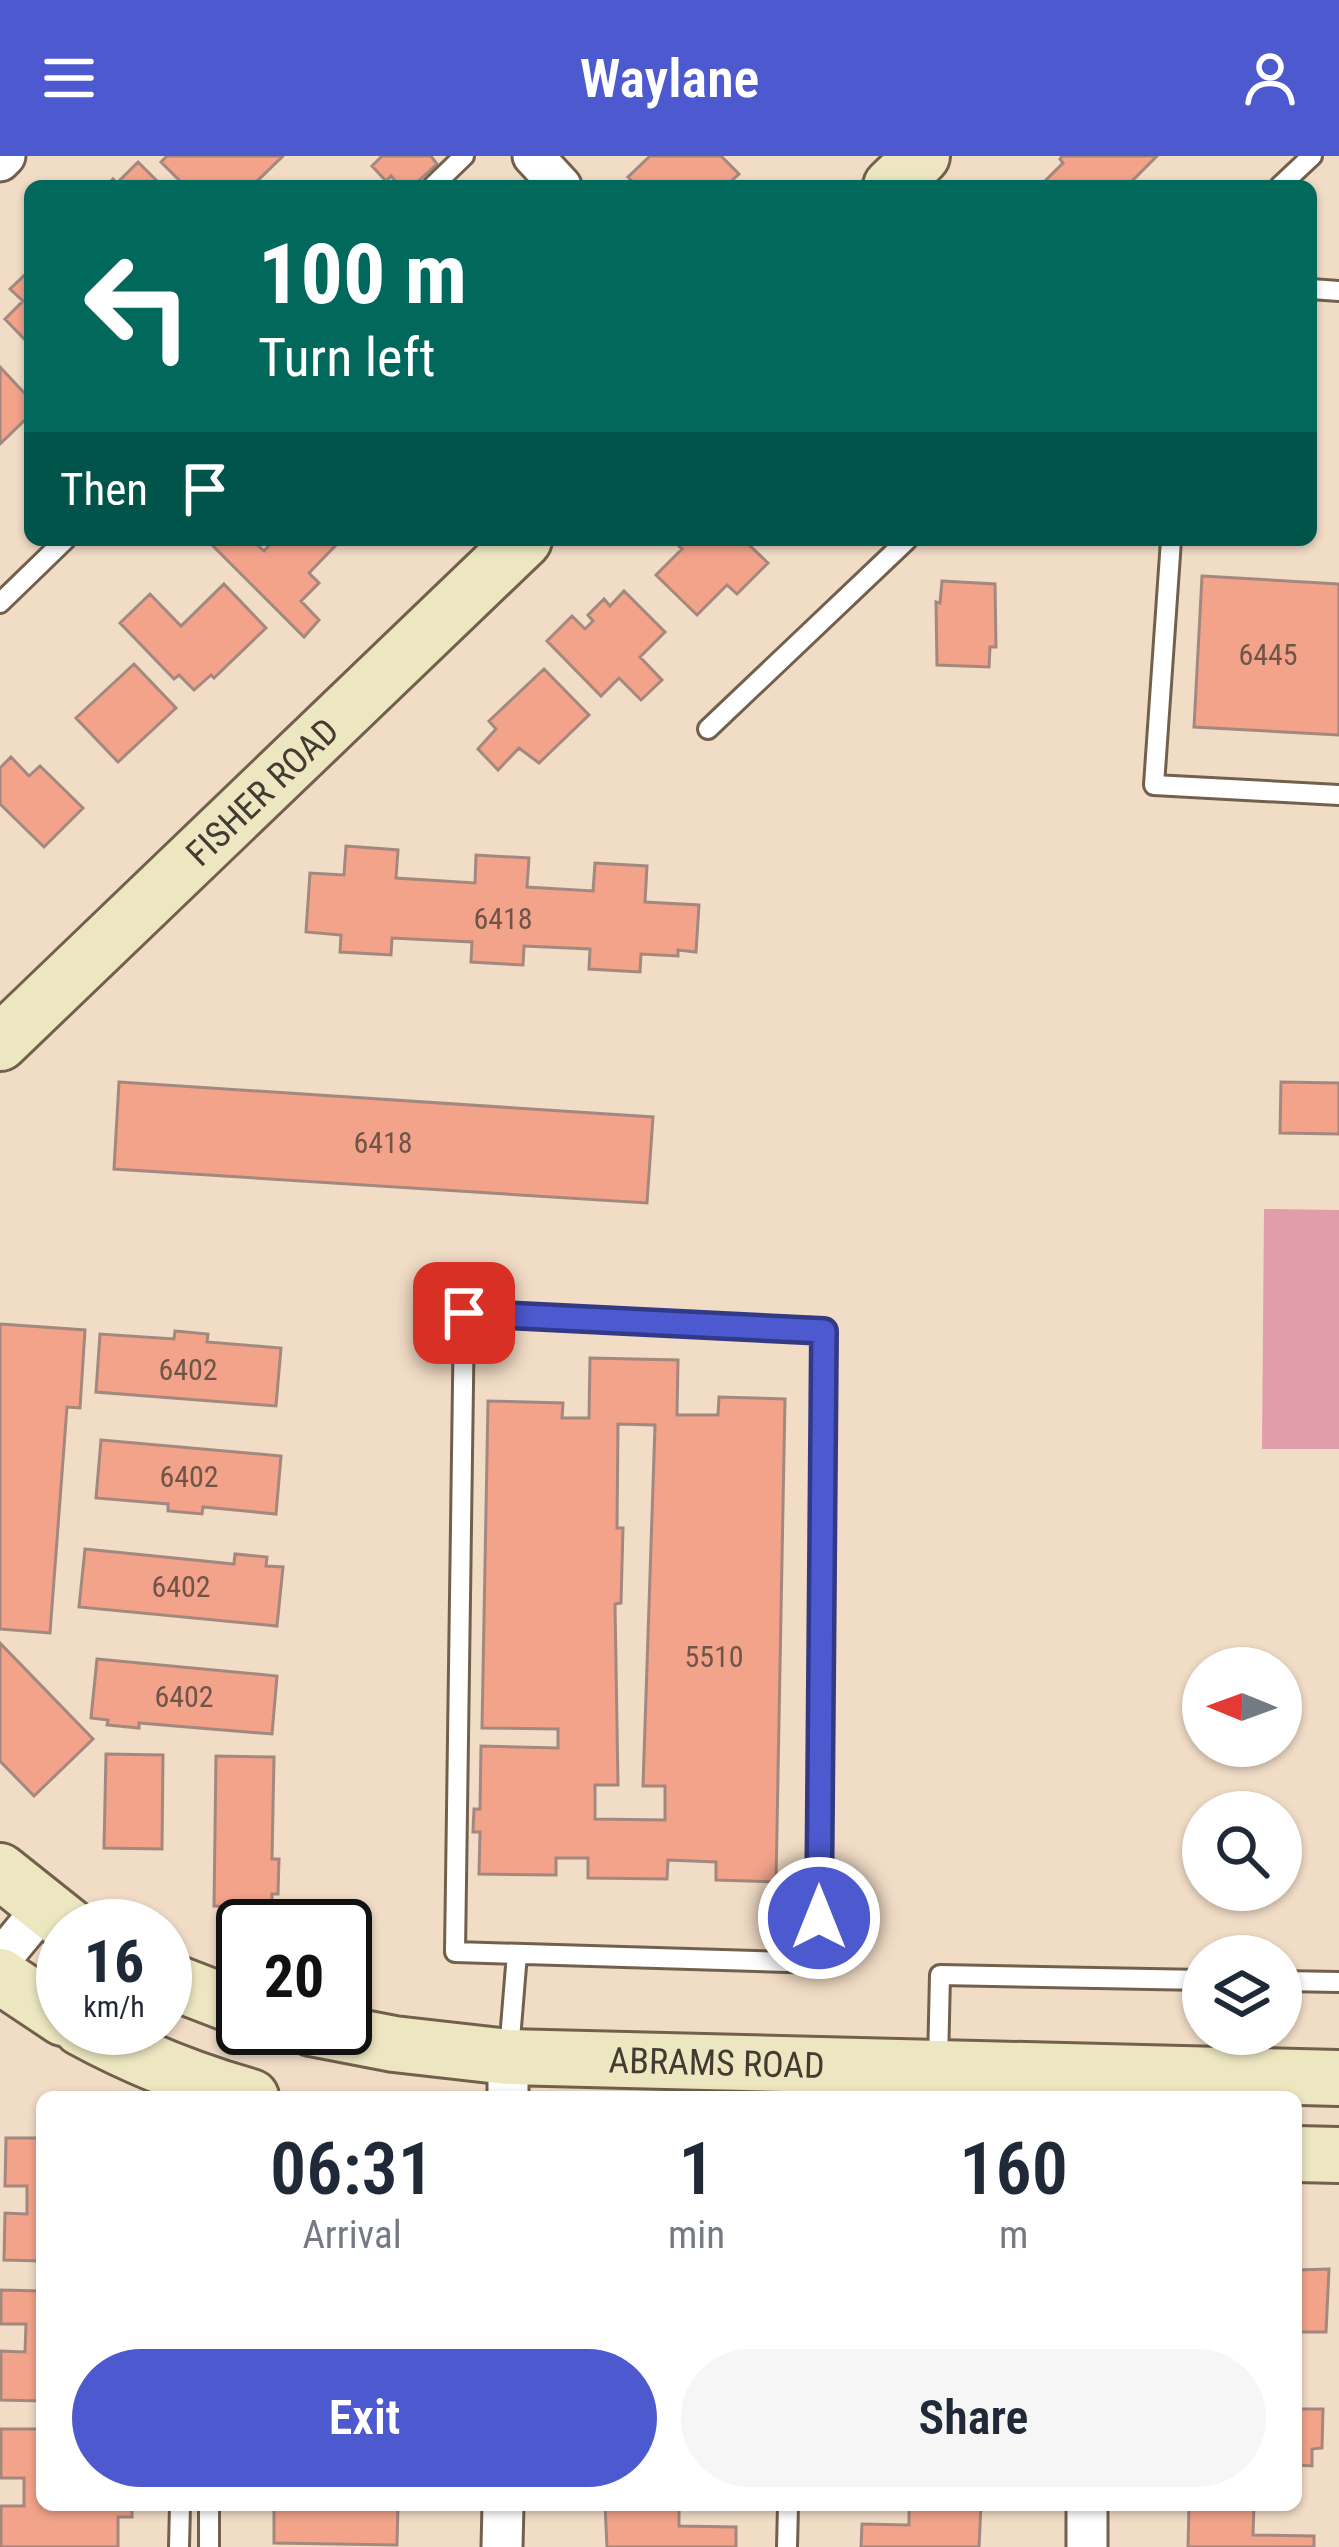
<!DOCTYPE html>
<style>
:root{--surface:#fff;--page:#f6f6f7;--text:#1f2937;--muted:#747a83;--accent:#4d59cf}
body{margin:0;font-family:"Roboto Condensed",sans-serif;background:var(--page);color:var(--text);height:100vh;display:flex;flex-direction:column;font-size:45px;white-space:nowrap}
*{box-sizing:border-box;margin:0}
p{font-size:39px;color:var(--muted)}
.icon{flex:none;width:66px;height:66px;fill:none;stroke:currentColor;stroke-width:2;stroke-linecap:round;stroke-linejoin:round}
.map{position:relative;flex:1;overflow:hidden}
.drawer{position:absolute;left:36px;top:1935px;width:1266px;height:420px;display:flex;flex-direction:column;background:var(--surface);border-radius:18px;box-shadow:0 3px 9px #0004}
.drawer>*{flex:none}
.hud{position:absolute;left:24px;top:24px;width:1293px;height:366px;border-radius:18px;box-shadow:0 3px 9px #0004;background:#00695c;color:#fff;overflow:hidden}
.needle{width:78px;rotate:271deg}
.buttons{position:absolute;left:1182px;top:1491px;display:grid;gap:24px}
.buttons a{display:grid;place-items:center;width:120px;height:120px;border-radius:50%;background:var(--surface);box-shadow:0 3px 9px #0004;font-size:60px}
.speed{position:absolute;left:36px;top:1743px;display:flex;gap:24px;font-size:60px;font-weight:700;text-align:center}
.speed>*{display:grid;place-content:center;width:156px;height:156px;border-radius:50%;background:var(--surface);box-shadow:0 3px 9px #0004;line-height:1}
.speed small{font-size:30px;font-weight:400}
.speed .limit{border:6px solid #111;border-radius:18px;background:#fff;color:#111}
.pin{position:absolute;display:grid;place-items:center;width:102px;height:102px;color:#fff;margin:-51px;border-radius:24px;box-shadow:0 6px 18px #0006}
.me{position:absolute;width:132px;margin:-66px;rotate:0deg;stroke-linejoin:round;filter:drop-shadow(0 0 9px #0008)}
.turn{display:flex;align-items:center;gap:42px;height:252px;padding:0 36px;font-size:54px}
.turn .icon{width:156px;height:156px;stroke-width:2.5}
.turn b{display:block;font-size:84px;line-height:102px}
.then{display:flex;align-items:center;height:114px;padding:0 36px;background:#0003;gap:24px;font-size:45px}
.eta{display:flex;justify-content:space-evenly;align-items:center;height:204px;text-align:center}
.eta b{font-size:72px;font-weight:600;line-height:84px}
.button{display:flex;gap:24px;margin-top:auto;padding:24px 36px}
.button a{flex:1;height:138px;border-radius:72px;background:var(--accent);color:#fff;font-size:48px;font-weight:600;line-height:138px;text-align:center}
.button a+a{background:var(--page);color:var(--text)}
header{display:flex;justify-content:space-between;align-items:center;height:156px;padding:0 36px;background:var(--accent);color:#fff;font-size:54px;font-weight:600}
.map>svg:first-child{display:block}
.green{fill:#e19daa}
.building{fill:#f2a38a;stroke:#a4887f;stroke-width:3;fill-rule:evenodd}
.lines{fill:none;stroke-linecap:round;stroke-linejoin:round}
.lane-casing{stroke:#72604d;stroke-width:24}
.street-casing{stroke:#72604d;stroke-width:45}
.secondary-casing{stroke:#72604d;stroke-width:60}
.lane{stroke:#fff;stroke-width:18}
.street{stroke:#fff;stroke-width:39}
.secondary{stroke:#ede7c1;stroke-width:54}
.route-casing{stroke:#323a87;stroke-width:30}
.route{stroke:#4d59cf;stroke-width:21}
.labels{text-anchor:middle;stroke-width:12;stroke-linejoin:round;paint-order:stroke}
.number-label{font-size:30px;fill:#6f5548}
.street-label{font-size:36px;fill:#433b32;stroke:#feead3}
</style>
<header><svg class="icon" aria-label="menu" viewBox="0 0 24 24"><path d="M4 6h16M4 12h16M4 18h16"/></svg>Waylane<svg class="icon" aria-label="person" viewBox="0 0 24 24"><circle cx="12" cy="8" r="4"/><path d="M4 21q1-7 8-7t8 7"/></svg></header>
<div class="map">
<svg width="1339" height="2391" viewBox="0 0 1339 2391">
<rect width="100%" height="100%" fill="#f1dcc6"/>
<!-- green -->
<path class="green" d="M1264 1053 1339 1054V1293H1262Z"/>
<!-- building -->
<path class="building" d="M167 0H283L252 30H185L161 6Z
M382 0H431L437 8 413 30H400L391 20 386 25 372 10Z
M650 0H721L739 18 726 30H637L628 21Z
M1062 0H1157L1127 30H1052L1046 24 1063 7 1060 3Z
M138 6 162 30H107L113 23 117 27Z
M30 114V189L5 163 23 145 10 133Z
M0 211 30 243V259L0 288Z
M207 384H252L264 395 274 384H335L338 387 309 417 319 427 301 445 319 464 304 481Z
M680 384H744L768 407 737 438 727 429 697 459 656 419 682 393 677 388Z
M1202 420 1339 428V579L1194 571Z
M942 425 995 428 996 491H990L989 511 937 509 936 446 940 447Z
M224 428 266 472 214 522 211 519 194 534 179 519 174 523 120 467 150 438 181 470Z
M624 435 665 476 640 501 662 524 641 544 619 522 601 540 547 485 572 460 585 473 593 465 588 459 604 443 610 450Z
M134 508 176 552 118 606 76 562Z
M544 513 589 559 539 607 519 592 498 614 478 593 496 573 489 565Z
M11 601 29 620 40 610 83 652 44 691 0 648V612Z
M346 690 398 694 396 722 475 727 476 699 529 702 527 731 593 735 595 707 647 710 645 746 699 749 696 796 678 794V800L641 798 640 816 589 813 590 793 524 790 523 809 471 806 472 786 392 782 391 799 340 796 341 779 306 776 310 717 344 719Z
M119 926 653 961 647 1047 114 1013Z
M1281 926 1339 927V978L1280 977Z
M0 1168 85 1174 80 1252 67 1251 50 1477 0 1473Z
M175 1175 208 1178 207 1186 281 1192 276 1250 96 1236 100 1178 174 1183Z
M590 1202 678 1204 677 1259H718L719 1241 785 1243 776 1726 716 1724V1706L668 1704 667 1723 588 1722V1702H556V1719L479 1718 480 1676H473L474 1653H480L481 1590 558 1592V1573L482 1572 488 1245 563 1247 562 1262H589ZM618 1268 655 1269 643 1630H665V1664L595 1663V1629H618L615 1448 621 1447 623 1372H617Z
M101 1284 281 1300 276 1358 203 1351 202 1358 168 1355V1348L96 1342Z
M85 1393 234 1408 235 1398 267 1401 266 1410 283 1411 277 1470 79 1451Z
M0 1487 93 1583 34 1640 0 1605Z
M97 1503 277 1520 272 1578 139 1567V1572L107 1569 108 1564 91 1562Z
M106 1598 163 1599 162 1693 104 1692Z
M216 1600 274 1601 272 1703H279L278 1738H272V1751L214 1750Z
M6 1982H42V2105L4 2104 5 2057 27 2058V2030H5Z
M1329 2113 1326 2176H1296V2114Z
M1 2134 42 2135V2245L1 2244V2195L25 2196 26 2168H1Z
M1296 2253H1323L1322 2292 1312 2293V2310L1296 2309Z
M1 2273H42V2349H132V2361H118V2391H1V2350H24V2322H1Z
M274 2349H398L397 2389 274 2387Z
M605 2349H679V2370L736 2371V2391H607Z
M909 2349H981L979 2391H861L862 2368 909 2369Z
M1189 2349H1254L1253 2379 1314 2380V2391H1188Z"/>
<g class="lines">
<!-- lane casing -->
<g class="lane-casing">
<path id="lane" d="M433 30 464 0
M1280 30 1312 0
M1311 133 1339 135
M1171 384 1154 629 1339 639
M0 447 65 384
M708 573 907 384
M464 1157 824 1175 819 1807 455 1796Z
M1281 1825 1339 1826
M509 1895 517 1798
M938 1907 940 1819 1203 1824
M179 2391 180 2349
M209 2391V2349
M787 2391 788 2349"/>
</g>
<!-- street casing -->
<g class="street-casing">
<path id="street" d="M533 0 561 30
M0 5 5 0
M0 1804 43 1752
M508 1941V1901
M502 2391 503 2349
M1087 2391V2349"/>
</g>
<!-- secondary casing -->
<g class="secondary-casing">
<g id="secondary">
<path d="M891 30 922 0"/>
<path id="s1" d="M0 887 524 384"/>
<path d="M0 1715 69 1770"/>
<path d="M0 1820 63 1862"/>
<path d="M165 1823 243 1853"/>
<path d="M81 1872C136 1902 191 1924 251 1941"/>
<path id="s2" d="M311 1872 394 1888 508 1901 1339 1922"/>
<path d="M1296 1998 1339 1999"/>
</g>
</g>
<!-- lane -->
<use href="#lane" class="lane"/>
<!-- street -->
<use href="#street" class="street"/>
<!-- secondary -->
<use href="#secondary" class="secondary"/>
</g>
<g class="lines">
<!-- route casing -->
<g class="route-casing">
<path id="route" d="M464 1157 824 1175 819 1762"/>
</g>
<!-- route -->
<use href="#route" class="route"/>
</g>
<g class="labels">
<!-- number labels -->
<g class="number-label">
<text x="1268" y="509">6445</text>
<text x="503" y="773">6418</text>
<text x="383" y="997">6418</text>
<text x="188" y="1224">6402</text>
<text x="189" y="1331">6402</text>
<text x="181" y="1441">6402</text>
<text x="714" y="1511">5510</text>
<text x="184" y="1551">6402</text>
</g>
<!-- street labels -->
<g class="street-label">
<text dy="13" stroke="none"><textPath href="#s1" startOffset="363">FISHER ROAD</textPath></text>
<text dy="13" stroke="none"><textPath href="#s2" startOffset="408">ABRAMS ROAD</textPath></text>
</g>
</g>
</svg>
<div class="buttons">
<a><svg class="needle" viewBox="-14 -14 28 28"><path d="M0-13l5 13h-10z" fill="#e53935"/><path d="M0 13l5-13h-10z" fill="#747a83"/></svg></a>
<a><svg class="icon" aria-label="search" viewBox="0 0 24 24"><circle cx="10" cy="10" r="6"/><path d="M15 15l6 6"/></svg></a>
<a><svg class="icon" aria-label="layers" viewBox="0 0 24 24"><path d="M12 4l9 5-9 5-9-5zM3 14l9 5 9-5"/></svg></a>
</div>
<div class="speed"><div>16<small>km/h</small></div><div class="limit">20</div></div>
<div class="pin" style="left:464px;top:1157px;background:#d93025"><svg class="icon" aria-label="arrive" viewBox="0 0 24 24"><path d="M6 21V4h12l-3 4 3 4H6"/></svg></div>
<svg class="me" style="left:819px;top:1762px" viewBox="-20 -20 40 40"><circle r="17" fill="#4d59cf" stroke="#fff" stroke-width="3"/><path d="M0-11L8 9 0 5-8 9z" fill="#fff"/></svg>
<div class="hud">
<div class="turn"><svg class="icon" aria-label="left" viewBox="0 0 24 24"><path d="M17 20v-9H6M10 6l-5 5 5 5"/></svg><div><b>100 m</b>Turn left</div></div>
<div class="then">Then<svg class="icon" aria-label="arrive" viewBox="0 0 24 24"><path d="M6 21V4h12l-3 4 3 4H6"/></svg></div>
</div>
<section class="drawer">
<div class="eta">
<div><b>06:31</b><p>Arrival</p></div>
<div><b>1</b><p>min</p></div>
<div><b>160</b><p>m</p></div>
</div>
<div class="button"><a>Exit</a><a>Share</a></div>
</section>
</div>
